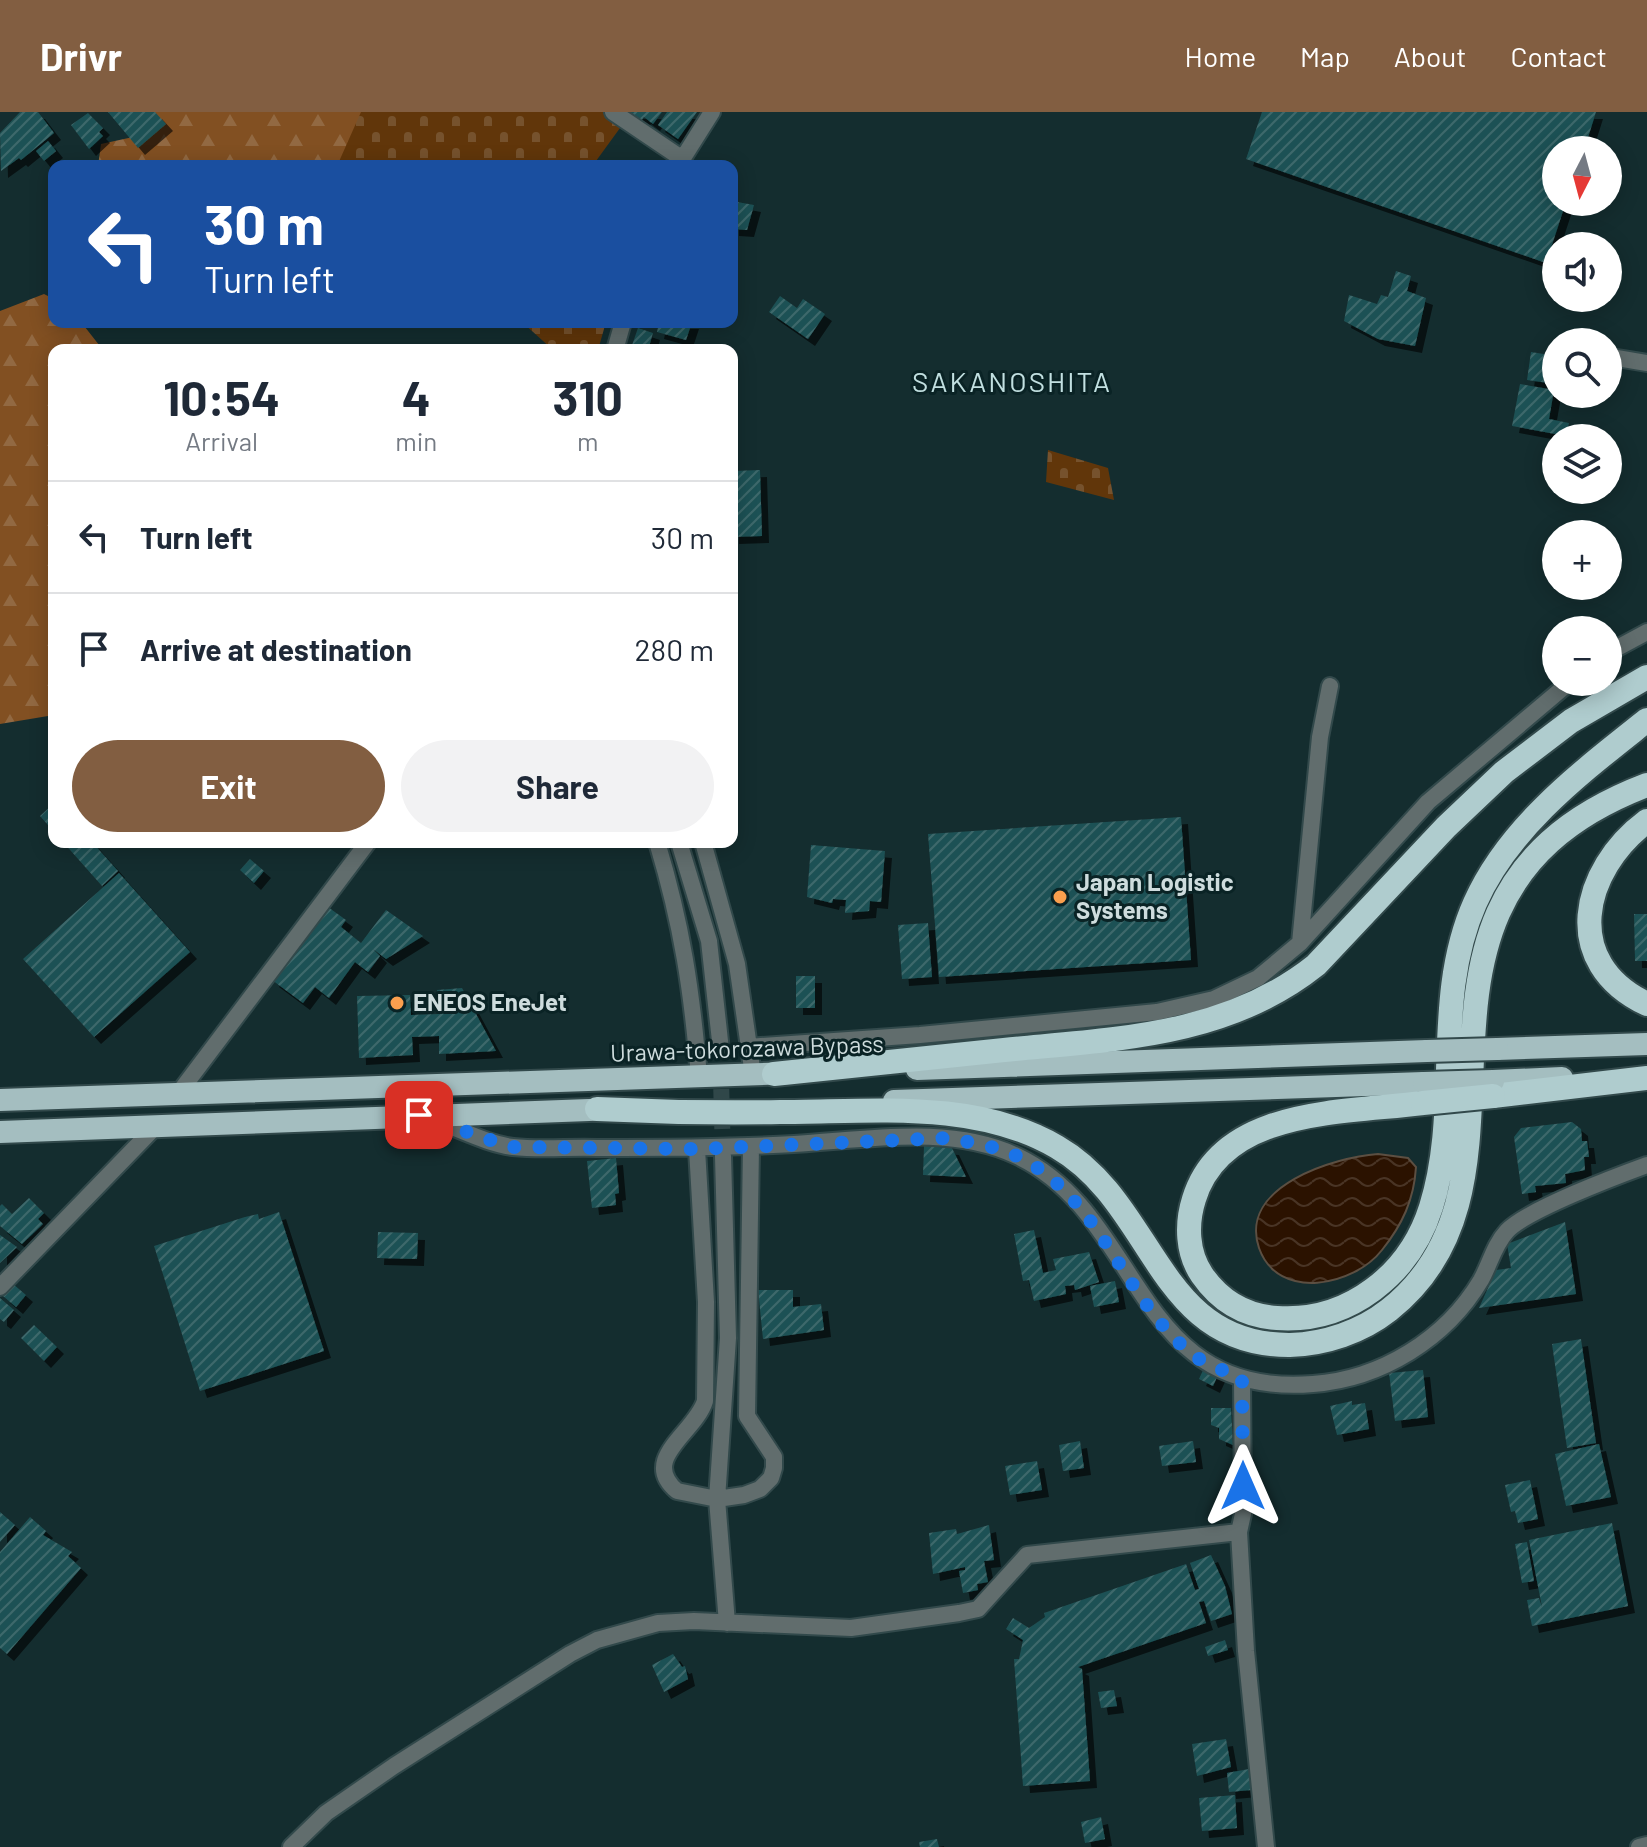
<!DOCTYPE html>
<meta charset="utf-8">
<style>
:root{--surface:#fff;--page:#f2f2f3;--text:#1f2937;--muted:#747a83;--line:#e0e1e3;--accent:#825e41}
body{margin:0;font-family:Barlow,sans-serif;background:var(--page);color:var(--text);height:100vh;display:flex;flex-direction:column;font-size:30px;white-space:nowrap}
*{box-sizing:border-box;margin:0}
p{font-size:26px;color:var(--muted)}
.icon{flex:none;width:44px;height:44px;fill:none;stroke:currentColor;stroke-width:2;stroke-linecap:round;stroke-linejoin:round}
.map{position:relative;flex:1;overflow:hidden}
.side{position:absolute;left:48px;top:232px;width:690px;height:504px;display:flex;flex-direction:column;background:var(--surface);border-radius:16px;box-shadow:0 4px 20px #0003}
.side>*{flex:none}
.hud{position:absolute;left:48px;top:48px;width:690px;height:168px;border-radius:16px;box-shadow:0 4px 20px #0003;background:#1a4fa0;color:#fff;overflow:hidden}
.needle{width:52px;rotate:186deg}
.controls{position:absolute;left:1542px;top:24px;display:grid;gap:16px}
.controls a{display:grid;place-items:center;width:80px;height:80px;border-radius:50%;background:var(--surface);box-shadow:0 4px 20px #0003;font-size:40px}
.pin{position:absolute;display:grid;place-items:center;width:68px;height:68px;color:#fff;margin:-34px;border-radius:16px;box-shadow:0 4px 12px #0006}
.me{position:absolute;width:88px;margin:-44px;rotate:0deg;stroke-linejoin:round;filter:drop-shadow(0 0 6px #0008)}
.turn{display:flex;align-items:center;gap:28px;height:168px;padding:0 24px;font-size:36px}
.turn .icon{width:104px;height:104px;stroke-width:2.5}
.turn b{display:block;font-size:56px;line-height:68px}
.eta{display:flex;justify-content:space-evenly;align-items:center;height:136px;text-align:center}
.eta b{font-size:48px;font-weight:700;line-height:56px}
.primary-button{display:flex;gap:16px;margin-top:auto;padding:16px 24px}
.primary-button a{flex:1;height:92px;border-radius:48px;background:var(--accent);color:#fff;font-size:32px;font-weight:700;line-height:92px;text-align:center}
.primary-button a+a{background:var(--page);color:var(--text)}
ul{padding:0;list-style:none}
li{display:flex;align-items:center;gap:24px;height:112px;padding:0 24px;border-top:2px solid var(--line)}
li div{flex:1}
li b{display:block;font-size:30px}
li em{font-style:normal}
header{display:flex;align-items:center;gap:48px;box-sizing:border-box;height:112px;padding:0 40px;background:var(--accent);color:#fff}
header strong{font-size:38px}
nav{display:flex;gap:44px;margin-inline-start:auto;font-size:28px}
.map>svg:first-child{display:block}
.forest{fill:url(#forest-firs)}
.cemetery{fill:url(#cemetery-stones)}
.water{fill:url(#water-waves);stroke:#5c4f42;stroke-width:2}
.building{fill:url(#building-hatch);filter:url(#shadow)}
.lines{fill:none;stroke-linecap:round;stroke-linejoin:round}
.minor-tunnel{stroke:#304749;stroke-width:16;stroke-dasharray:16 8;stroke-linecap:butt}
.minor-casing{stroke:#32494b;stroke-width:20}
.trunk-casing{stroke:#32494b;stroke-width:26}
.motorway-casing{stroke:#32494b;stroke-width:28}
.minor{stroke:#616d6d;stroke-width:16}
.trunk{stroke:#a4bec0;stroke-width:22}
.motorway{stroke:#afccce;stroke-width:24}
.trunk-bridge-casing{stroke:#32494b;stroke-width:26;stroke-linecap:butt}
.motorway-bridge-casing{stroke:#32494b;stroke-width:28;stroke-linecap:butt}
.trunk-bridge{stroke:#a4bec0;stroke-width:22}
.motorway-bridge{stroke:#afccce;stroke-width:24}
.route{stroke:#1a73e8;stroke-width:14;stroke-dasharray:0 25.2}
.poi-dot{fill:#fa9f4e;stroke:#0a2325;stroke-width:3}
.labels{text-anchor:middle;stroke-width:6;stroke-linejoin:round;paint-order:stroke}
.poi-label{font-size:24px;font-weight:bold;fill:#cedcdd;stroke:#0a2325;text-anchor:start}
.street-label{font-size:24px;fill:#cedcdd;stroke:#0a2325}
.quarter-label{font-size:28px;letter-spacing:2px;fill:#c2e0e1;stroke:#0a2325}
</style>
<header>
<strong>Drivr</strong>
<nav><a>Home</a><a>Map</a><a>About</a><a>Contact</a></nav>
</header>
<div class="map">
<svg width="1647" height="1735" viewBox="0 0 1647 1735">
<defs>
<pattern id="forest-firs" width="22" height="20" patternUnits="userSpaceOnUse" patternTransform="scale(2)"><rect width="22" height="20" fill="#825022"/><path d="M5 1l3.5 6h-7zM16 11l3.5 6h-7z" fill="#926942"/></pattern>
<pattern id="cemetery-stones" width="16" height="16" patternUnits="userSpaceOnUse" patternTransform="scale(2)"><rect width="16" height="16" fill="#61360a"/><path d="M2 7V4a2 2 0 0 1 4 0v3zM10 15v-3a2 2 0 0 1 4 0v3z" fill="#76522d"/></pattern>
<pattern id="water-waves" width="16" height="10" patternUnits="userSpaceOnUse" patternTransform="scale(2)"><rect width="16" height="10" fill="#2b1200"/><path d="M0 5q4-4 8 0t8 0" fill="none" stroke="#493425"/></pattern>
<pattern id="building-hatch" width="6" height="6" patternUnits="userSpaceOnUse" patternTransform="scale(2)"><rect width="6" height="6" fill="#1e5154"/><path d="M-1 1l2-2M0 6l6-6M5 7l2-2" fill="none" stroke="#3e696c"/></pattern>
<filter id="shadow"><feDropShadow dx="7" dy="7" stdDeviation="0" flood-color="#0009"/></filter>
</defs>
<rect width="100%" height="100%" fill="#142d2f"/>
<!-- forest -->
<path class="forest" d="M151 0H467L426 54H98L101 32 156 20Z
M44 182 54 187V210H81L103 238H54V603L0 612V199Z"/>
<!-- cemetery -->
<path class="cemetery" d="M361 0H605L620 16 596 49 600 54H337Z
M522 210H606L598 238H553Z
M1048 338 1108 356 1114 388 1046 370Z"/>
<!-- water -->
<path class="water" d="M1378 1042 1408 1046 1416 1055C1414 1088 1402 1113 1382 1138 1354 1174 1278 1190 1259 1136 1238 1074 1335 1045 1378 1042Z"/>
<!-- building -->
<path class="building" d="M20 0H38L54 21 21 48 19 46 1 59 0 21Z
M108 0H155L166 12 138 36Z
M628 0H662L653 12 644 5 641 9Z
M667 0H697L678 27 658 13Z
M1262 0H1596L1584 38H1556V90H1566L1546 151 1246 47Z
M88 1 103 16 99 20 103 24 89 37 71 13Z
M48 29 56 39 44 49 36 39Z
M732 89 754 93 747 118 732 117Z
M1396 159 1411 164 1407 179 1426 186 1415 234 1378 227 1344 209 1349 183 1377 192 1381 183 1388 185Z
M780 184 797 196 803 187 825 202 808 227 769 200Z
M659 210H692L686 228 657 220Z
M638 216 653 221 648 238 631 236Z
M1550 239 1556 240V272L1527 268 1531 240 1550 243Z
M1520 272 1554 278 1549 307 1569 311 1566 324 1512 314Z
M760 358 762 424 732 425V359Z
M54 691V720L40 704Z
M1181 705 1191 848 939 865 928 722Z
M63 730H92L118 759 102 774Z
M811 733 885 739 881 790 870 789 869 799 845 801 846 788 833 787 832 791 807 785Z
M250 747 264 759 254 771 240 758Z
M119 761 190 840 94 925 23 847Z
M328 795 346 808 341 815 361 831 386 798 423 824 386 847 373 837 380 844 368 860 355 850 329 886 315 875 303 891 272 868Z
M1634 802H1647V849H1635Z
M928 811 932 865 902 867 898 813Z
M796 864H815V896H796Z
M462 876 496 939 439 942V924L412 925 413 943 359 946 357 884 410 883 411 903 438 902 437 878Z
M1572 1010 1581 1017 1582 1029H1587L1589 1045H1584L1585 1058 1565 1062 1566 1071 1535 1074 1536 1080 1522 1082 1514 1025 1521 1016Z
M924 1034 952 1036 966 1065 923 1063Z
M616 1046 619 1081 615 1082 616 1093 592 1096 587 1049Z
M29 1086 44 1101 38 1107 43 1112 22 1132 0 1114V1094L2 1092 12 1102Z
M279 1100 324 1239 200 1279 154 1134 245 1105 258 1102 259 1107Z
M1565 1110 1576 1182 1479 1196 1496 1158 1511 1156 1507 1132Z
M1034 1118 1043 1161 1056 1158 1053 1147 1089 1140 1099 1170 1075 1178 1074 1173 1065 1174 1066 1182 1034 1189 1029 1168 1023 1169 1014 1122Z
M378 1120 418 1121 417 1147 377 1146Z
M0 1123 17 1135 0 1151Z
M1115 1169 1119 1190 1094 1195 1090 1174Z
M13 1172 26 1183 16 1195 3 1184Z
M758 1178H793V1195L821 1192 824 1218 763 1227Z
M0 1186 14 1198 4 1210 0 1207Z
M34 1213 57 1235 44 1249 21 1226Z
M1581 1227 1596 1331 1567 1336 1552 1232Z
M1204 1256 1218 1263 1213 1274 1199 1267Z
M1423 1258 1428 1305 1395 1309 1389 1261Z
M1352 1289V1293L1365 1291 1369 1317 1337 1323 1330 1294Z
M1211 1296H1231L1233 1333 1219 1327V1316L1211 1313Z
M1080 1329 1084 1356 1063 1359 1059 1333Z
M1193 1329 1196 1350 1162 1354 1159 1334Z
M1599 1332 1611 1385 1566 1394 1555 1342Z
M1037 1349 1042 1378 1010 1383 1005 1354Z
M1530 1368 1538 1407 1518 1411 1515 1399 1511 1400 1505 1373Z
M0 1400 15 1413 0 1430Z
M30 1405 46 1419 43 1423 72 1440 68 1444 81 1456 7 1542 0 1536V1440Z
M1612 1411 1628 1494 1532 1514 1527 1488 1539 1486 1542 1495 1529 1428Z
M989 1413 994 1448 984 1449 988 1470 977 1472 978 1478 963 1481 959 1459 965 1458V1455L933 1462 929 1421 956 1417 957 1422Z
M1527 1430 1534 1469 1522 1471 1515 1432Z
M1211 1443 1225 1474 1232 1502 1211 1509 1204 1489 1199 1490 1206 1511 1078 1555 1082 1557 1090 1669 1023 1674 1014 1547H1019L1023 1528 1006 1517 1013 1506 1029 1516 1045 1505 1044 1501 1186 1452 1195 1478 1199 1477 1190 1451Z
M1225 1528 1228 1538 1208 1544 1205 1535Z
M673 1542 682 1555 685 1554 688 1567 664 1580 652 1553Z
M1114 1578 1117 1594 1101 1596 1098 1580Z
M1226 1627 1231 1655 1197 1664 1192 1632Z
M1249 1657 1251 1678 1229 1680 1227 1661Z
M1235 1683 1237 1716 1202 1719 1199 1686Z
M1101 1705 1105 1727 1085 1731 1081 1710Z
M937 1727 939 1735H920L919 1730Z"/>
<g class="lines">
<!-- minor-tunnel -->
<path class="minor-tunnel" d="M720 929 723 1044"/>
<!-- minor casing -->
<g class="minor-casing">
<path id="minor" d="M613 0 681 46
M678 54 712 0
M615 238 623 210
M1611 245 1647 251
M1608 541 1647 520
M657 730C682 813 692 879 699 965
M679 730 709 829 720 929
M703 730 737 852 753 963
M1300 831 1320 625 1330 574
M748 935 920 923 1157 900 1214 887 1258 866 1300 831 1428 690 1570 570
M178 982 368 730
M433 1008C458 1016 487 1032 513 1035 540 1038 569 1035 597 1036 663 1036 729 1036 794 1032 866 1028 950 1012 1017 1044 1144 1104 1132 1287 1313 1272 1381 1267 1446 1227 1481 1168 1490 1152 1494 1133 1507 1119 1527 1098 1617 1064 1647 1053
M697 1037 706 1190 705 1289C695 1321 639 1347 677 1379L717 1387 744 1383 760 1377 771 1366 774 1356V1345L747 1304 751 1034
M723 1044 728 1226 717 1387 727 1511
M0 1175 158 1012
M1242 1266 1243 1402 1239 1420 1246 1539 1266 1735
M291 1735 326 1701 394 1654 570 1542 597 1528 658 1511 694 1509 851 1516 959 1501 978 1497 1027 1443 1239 1420
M1639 1735 1647 1733"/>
</g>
<!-- trunk casing -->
<g class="trunk-casing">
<path id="trunk" d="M1497 937 1647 932
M917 957 1427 939
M1493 969 1562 966
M0 988 790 961
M894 989 1424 971
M0 1020 616 997"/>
</g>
<!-- motorway casing -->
<g class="motorway-casing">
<path id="motorway" d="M1647 709C1581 758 1560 851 1647 892
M774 962C851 954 927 946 1004 938 1114 927 1226 925 1316 853L1446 715 1504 660 1571 609 1647 565
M1493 984 1647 966
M1423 991C1346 1001 1222 995 1194 1087 1186 1112 1187 1141 1202 1163 1220 1189 1245 1204 1277 1206 1349 1211 1410 1162 1431 1095 1462 997 1432 887 1475 791 1509 714 1583 659 1647 608
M597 997C658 1000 719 1001 780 1000 871 1000 975 987 1057 1035 1156 1092 1156 1234 1290 1233 1325 1232 1361 1220 1389 1198 1563 1061 1353 785 1647 673"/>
</g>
<!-- minor -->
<use href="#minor" class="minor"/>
<!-- trunk -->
<use href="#trunk" class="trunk"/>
<!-- motorway -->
<use href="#motorway" class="motorway"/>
<!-- trunk-bridge casing -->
<g class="trunk-bridge-casing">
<path id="trunk-bridge" d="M1427 939 1497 937
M1424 971 1493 969"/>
</g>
<!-- motorway-bridge casing -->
<g class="motorway-bridge-casing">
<path id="motorway-bridge" d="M1423 991 1493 984"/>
</g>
<!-- trunk-bridge -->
<use href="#trunk-bridge" class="trunk-bridge"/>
<!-- motorway-bridge -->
<use href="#motorway-bridge" class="motorway-bridge"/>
</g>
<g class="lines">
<!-- route -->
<path class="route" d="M419 1003 510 1035 697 1037 948 1026C972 1031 997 1034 1019 1045 1103 1088 1122 1186 1192 1242 1206 1253 1226 1259 1242 1266L1243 1374"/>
</g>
<!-- markers -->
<g class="poi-dot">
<circle cx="1060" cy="785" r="8"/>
<circle cx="397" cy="891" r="8"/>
</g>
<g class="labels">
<!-- poi labels -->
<g class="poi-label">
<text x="1076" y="779">Japan Logistic<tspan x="1076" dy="28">Systems</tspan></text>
<text x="413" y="899">ENEOS EneJet</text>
</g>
<!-- street labels -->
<g class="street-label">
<text transform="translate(747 937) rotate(-2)" y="8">Urawa-tokorozawa Bypass</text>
</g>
<!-- quarter labels -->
<g class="quarter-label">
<text x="1012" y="280">SAKANOSHITA</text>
</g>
</g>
</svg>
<div class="controls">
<a><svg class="needle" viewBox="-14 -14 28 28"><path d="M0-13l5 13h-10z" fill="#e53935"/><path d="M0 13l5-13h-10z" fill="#747a83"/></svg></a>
<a><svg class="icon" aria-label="sound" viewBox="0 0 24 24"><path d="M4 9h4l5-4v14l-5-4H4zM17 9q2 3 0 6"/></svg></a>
<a><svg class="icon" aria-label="search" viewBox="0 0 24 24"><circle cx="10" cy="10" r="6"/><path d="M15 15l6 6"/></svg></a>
<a><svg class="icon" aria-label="layers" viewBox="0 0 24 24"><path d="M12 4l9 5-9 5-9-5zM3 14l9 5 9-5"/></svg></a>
<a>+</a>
<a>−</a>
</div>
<div class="pin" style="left:419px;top:1003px;background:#d93025"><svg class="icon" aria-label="arrive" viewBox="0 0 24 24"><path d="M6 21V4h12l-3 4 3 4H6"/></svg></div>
<svg class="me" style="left:1243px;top:1374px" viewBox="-20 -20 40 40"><path d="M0-17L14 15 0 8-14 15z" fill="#1a73e8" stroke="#fff" stroke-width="4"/></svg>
<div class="hud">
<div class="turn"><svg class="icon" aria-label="left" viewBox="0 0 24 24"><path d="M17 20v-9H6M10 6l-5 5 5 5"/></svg><div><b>30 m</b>Turn left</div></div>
</div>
<section class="side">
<div class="eta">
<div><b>10:54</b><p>Arrival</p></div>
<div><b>4</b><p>min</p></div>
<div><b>310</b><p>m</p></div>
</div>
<ul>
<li><svg class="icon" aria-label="left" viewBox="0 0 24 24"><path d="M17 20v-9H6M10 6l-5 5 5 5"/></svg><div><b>Turn left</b></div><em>30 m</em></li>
<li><svg class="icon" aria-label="arrive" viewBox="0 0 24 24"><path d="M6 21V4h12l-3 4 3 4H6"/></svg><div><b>Arrive at destination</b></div><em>280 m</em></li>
</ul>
<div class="primary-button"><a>Exit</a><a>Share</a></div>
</section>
</div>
